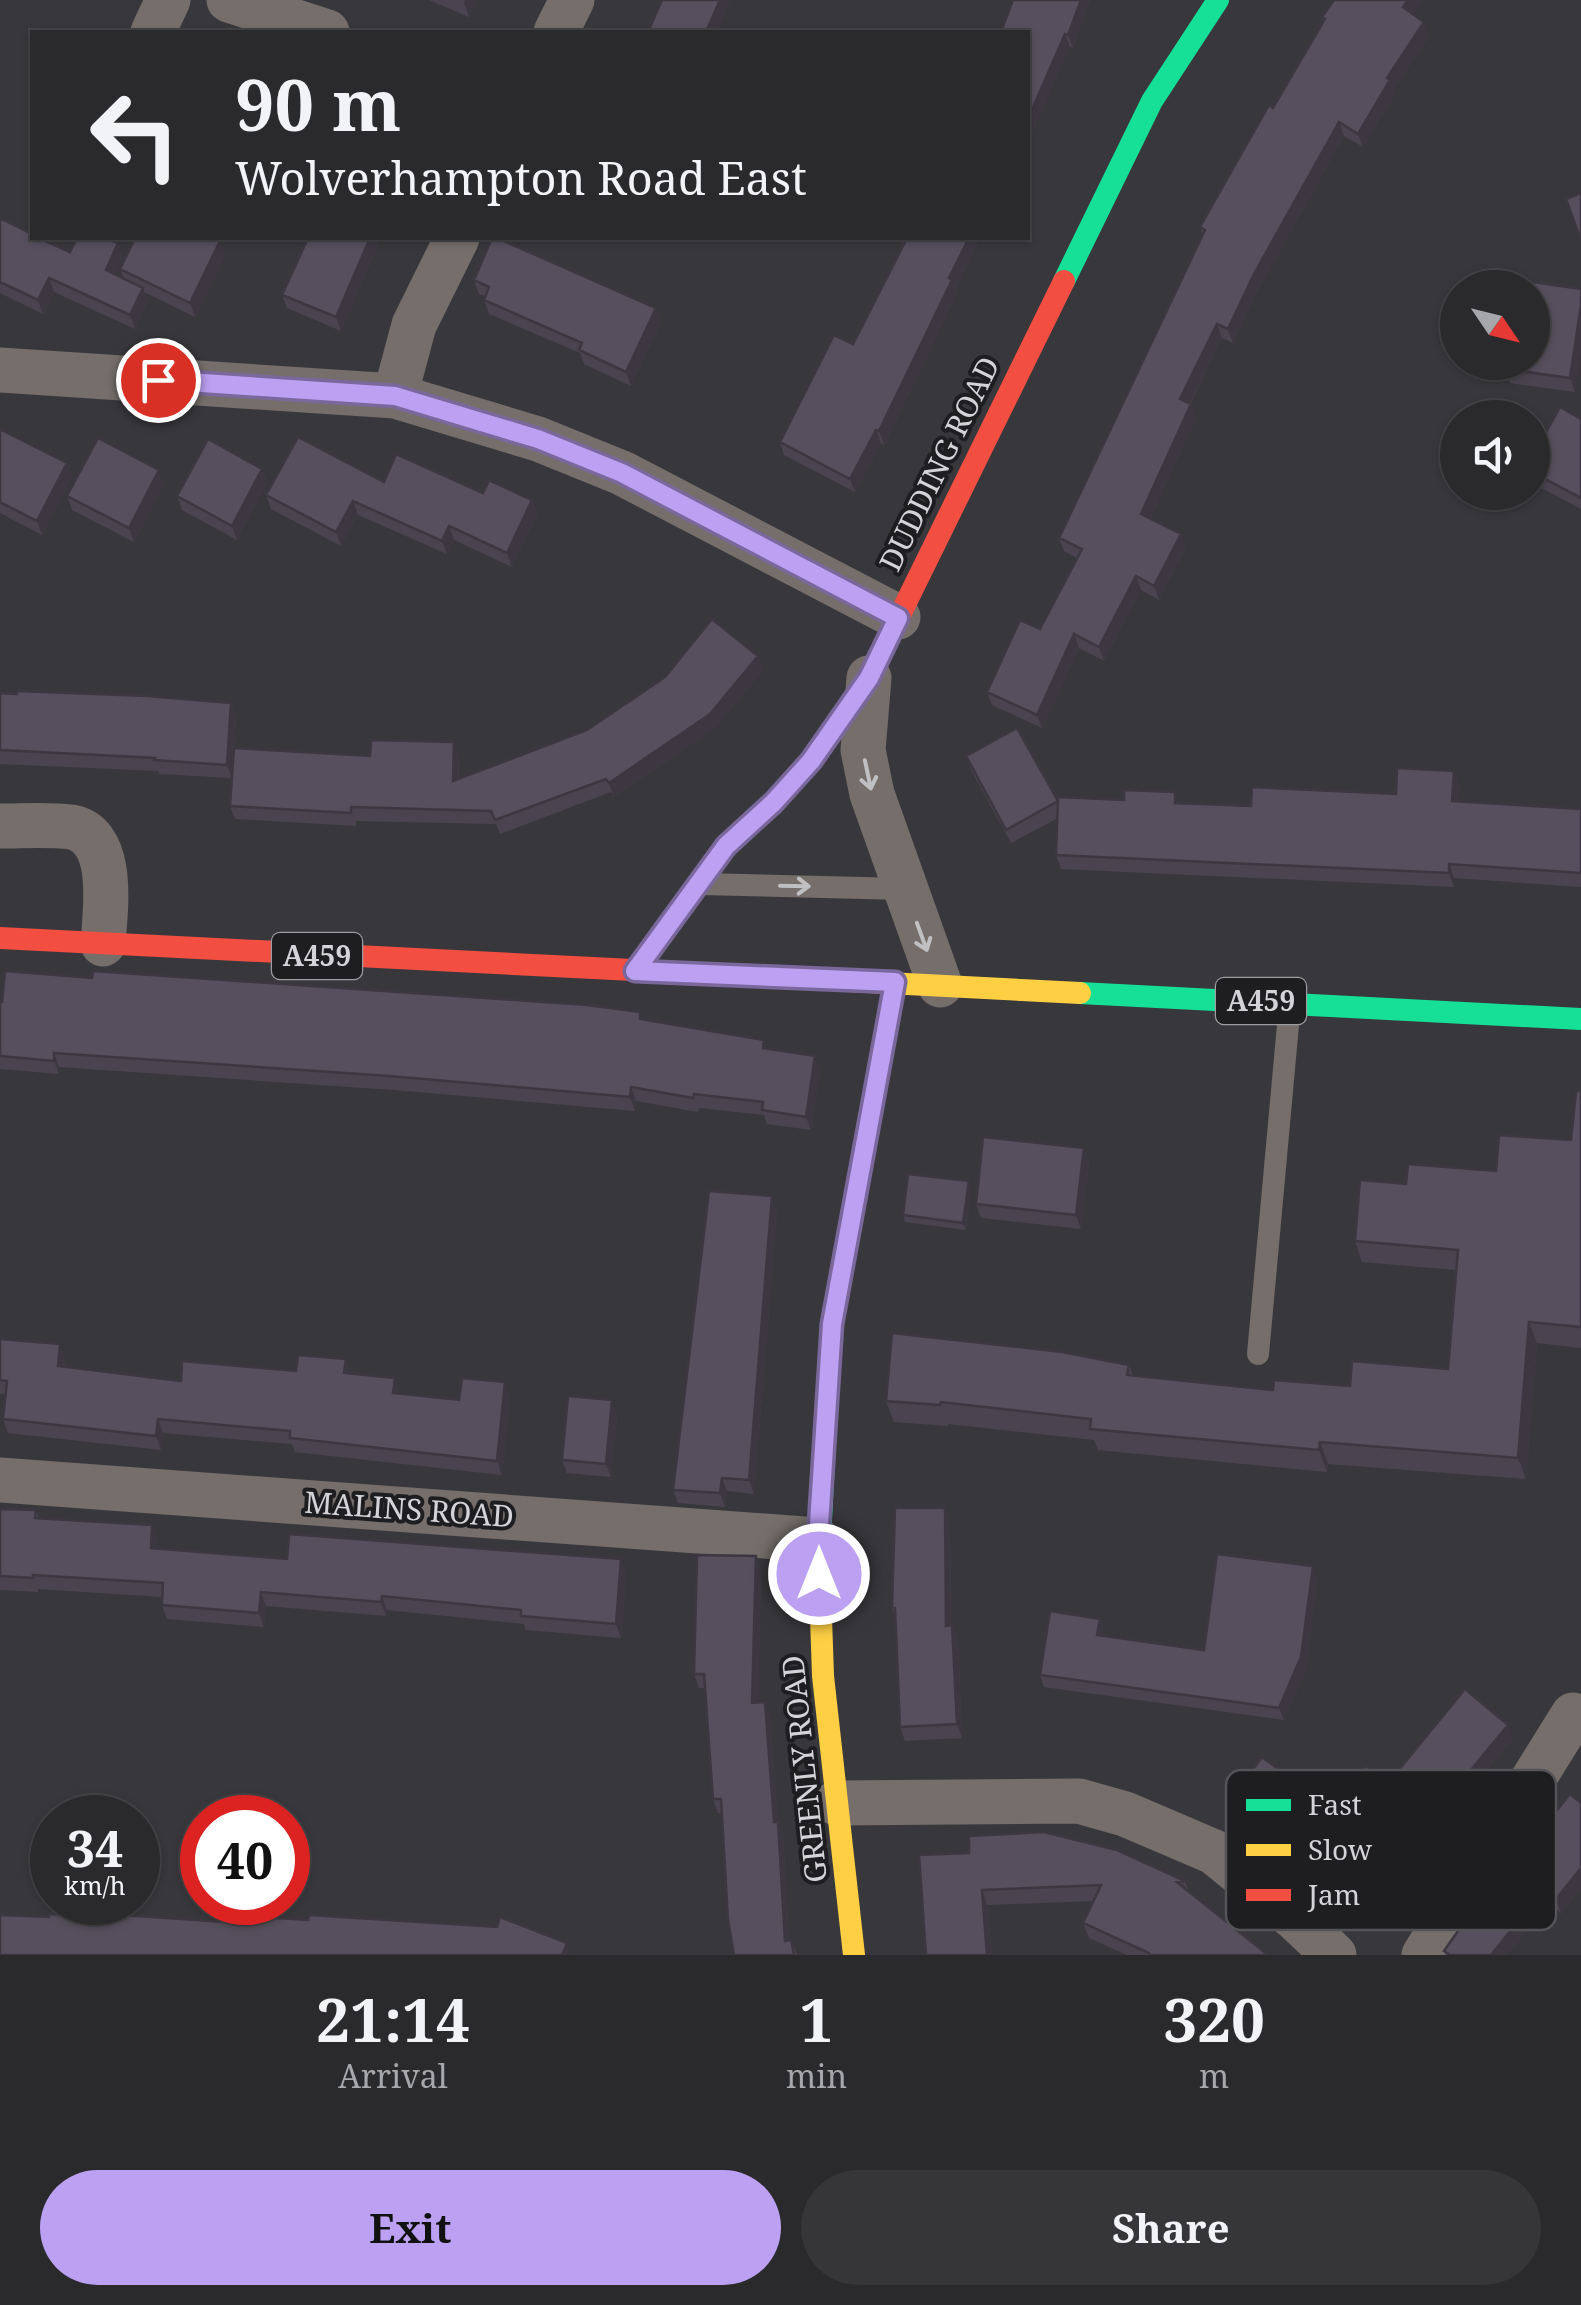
<!DOCTYPE html>
<style>
:root{--surface:#2a2a2d;--page:#363639;--text:#f1f3f6;--muted:#a5a7aa;--line:#464649;--accent:#bca0f2}
body{margin:0;font-family:"Noto Serif",serif;background:var(--page);color:var(--text);height:100vh;display:flex;flex-direction:column;font-size:38px;white-space:nowrap}
*{box-sizing:border-box;margin:0}
p{font-size:32px;color:var(--muted)}
.icon{flex:none;width:55px;height:55px;fill:none;stroke:currentColor;stroke-width:2;stroke-linecap:round;stroke-linejoin:round}
.map{position:relative;height:1955px;overflow:hidden}
.drawer{display:flex;flex-direction:column;background:var(--surface);flex:1}
.drawer>*{flex:none}
.hud{position:absolute;left:30px;top:30px;width:1000px;height:210px;border-radius:0px;box-shadow:0 2px 8px #0004,0 0 0 2px var(--line);background:#2a2a2d;color:var(--text);overflow:hidden}
.needle{width:65px;rotate:125deg}
.fabs{position:absolute;left:1440px;top:270px;display:grid;gap:20px}
.fabs a{display:grid;place-items:center;width:110px;height:110px;border-radius:50%;background:var(--surface);box-shadow:0 2px 8px #0004,0 0 0 2px var(--line);font-size:50px}
.speed{position:absolute;left:30px;top:1795px;display:flex;gap:20px;font-size:50px;font-weight:700;text-align:center}
.speed>*{display:grid;place-content:center;width:130px;height:130px;border-radius:50%;background:var(--surface);box-shadow:0 2px 8px #0004,0 0 0 2px var(--line);line-height:1}
.speed small{font-size:25px;font-weight:400}
.speed .limit{border:15px solid #d22;background:#fff;color:#111}
.pin{position:absolute;display:grid;place-items:center;width:85px;height:85px;color:#fff;margin:-42px;border:5px solid #fff;border-radius:50%;box-shadow:0 2px 10px #0007}
.me{position:absolute;width:110px;margin:-55px;rotate:0deg;stroke-linejoin:round;filter:drop-shadow(0 0 8px #0008)}
.turn{display:flex;align-items:center;gap:35px;height:210px;padding:0 40px;font-size:45px}
.turn .icon{width:130px;height:130px;stroke-width:2.5}
.turn b{display:block;font-size:70px;line-height:85px}
.eta{display:flex;justify-content:space-evenly;align-items:center;height:170px;text-align:center}
.eta b{font-size:60px;font-weight:700;line-height:70px}
.button{display:flex;gap:20px;margin-top:auto;padding:20px 40px}
.button a{flex:1;height:115px;border-radius:60px;background:var(--accent);color:#111;font-size:40px;font-weight:700;line-height:115px;text-align:center}
.button a+a{background:var(--page);color:var(--text)}
.map>svg:first-child{display:block}
.lines{fill:none;stroke-linecap:round;stroke-linejoin:round}
.lane{stroke:#756e6a;stroke-width:22}
.street{stroke:#756e6a;stroke-width:45}
.fast{stroke:#16e098;stroke-width:22}
.slow{stroke:#ffcf43;stroke-width:22}
.jam{stroke:#f24e42;stroke-width:22}
.wall{fill:#4b4450}
.shaded-wall{fill:#3d3741}
.building{fill:#574f5d;stroke:#3d3741;stroke-width:2.5}
.oneway{stroke:#c0bfc2}
.route-casing{stroke:#7a689d;stroke-width:25}
.route{stroke:#bca0f2;stroke-width:18}
.labels{text-anchor:middle;stroke-width:8;stroke-linejoin:round;paint-order:stroke}
.shield{fill:#1e1e21;stroke:#9d9da1;stroke-width:2.5}
.shield-label{font-size:28px;font-weight:bold;fill:#d3d3d8}
.street-label{font-size:30px;fill:#d3d3d8;stroke:#1e1e21}
.key{fill:#1e1e21;stroke:#545458;stroke-width:2.5}
.key-label{font-size:28px;fill:#d3d3d8}
</style>
<div class="map">
<svg width="1581" height="1955" viewBox="0 0 1581 1955">
<rect width="100%" height="100%" fill="#38383c"/>
<g class="lines">
<!-- lane -->
<path class="lane" d="M701 884 904 889
M1258 1354 1290 1003"/>
<!-- street -->
<path class="street" d="M229 0 327 32
M153 32 168 0
M556 32 572 0
M0 370 395 396 538 439 622 473 898 617
M395 396 414 325 457 238
M869 678 863 750 872 794 940 985
M0 826C23 826 48 824 71 827 117 835 105 912 103 944
M0 1480 818 1540
M836 1803 1079 1801 1125 1814 1214 1852 1295 1918 1334 1955
M1424 1955 1573 1715"/>
<!-- fast -->
<path class="fast" d="M1064 281 1152 101 1218 0
M1080 993 1581 1019
M819 1559 831 1324 895 983"/>
<!-- slow -->
<path class="slow" d="M673 972 1080 993
M819 1559 823 1676 854 1955"/>
<!-- jam -->
<path class="jam" d="M0 938 673 972
M635 971 726 846 775 802 811 761 869 678 1064 281"/>
</g>
<!-- wall -->
<path class="wall" d="M429 0H476L469 17Z
M1090 0 1073 48 1028 32Z
M1423 0 1413 14 1424 22 1429 36 1394 89 1395 94 1363 147 1344 136 1259 288 1233 343 1222 338 1190 404 1196 418 1150 519 1186 548 1159 600 1141 590 1104 661 1079 648 1042 728 992 705 987 692 1040 629 1077 558 1064 551 1059 538 1203 235 1200 227 1324 21 1322 17Z
M0 218 70 252 123 257 115 274 124 279 120 269 225 255 195 317 144 292 148 302 135 329 54 292 43 314 0 293Z
M307 238H381L341 331 287 308 282 295Z
M900 238H980L955 290 957 293 884 445 881 443 855 492 784 455 780 442 853 344 903 245Z
M474 280 656 308 661 322 631 386 584 364 580 353 489 314 484 300 485 296 479 294Z
M1581 289 1575 392 1510 383 1505 369Z
M1581 419V509L1532 483V458Z
M0 429 67 463 72 477 42 535 0 513Z
M262 469 267 483 237 540 182 510 177 496Z
M384 482 532 500 537 514 512 567 454 540 447 554 358 515 341 546 271 509 266 495Z
M164 484 134 542 72 510 67 496Z
M758 656 763 670 715 728 614 797 611 792 500 834 496 824 356 821V826L235 819 230 806 232 778 159 774 158 771 0 764V693L231 703 236 717 234 748 370 756 454 742 459 756V779L587 730Z
M966 756 1058 802 1179 803 1251 806 1396 794 1454 771 1459 784 1458 801 1581 809V887L1454 878V887L1061 869 1056 855 1058 818 1011 843 971 770Z
M92 978 643 1020 767 1048 820 1069 811 1130 767 1124 764 1115 699 1108 698 1112 636 1101 635 1111 394 1090 59 1067V1074L0 1069V1002Z
M1581 1091V1348L1537 1343 1526 1479 1328 1464 1327 1472 1098 1450 1094 1440 948 1424V1426L894 1422 886 1401 1129 1365 1133 1376 1273 1390 1350 1386 1448 1369 1456 1270 1362 1262 1355 1241 1406 1184 1496 1171 1571 1140Z
M1084 1148 1089 1162 1081 1229 981 1218 976 1204Z
M971 1188 966 1230 905 1222 903 1215Z
M777 1210 754 1494 727 1491 725 1507 678 1503 673 1490Z
M0 1339 65 1358 64 1367 181 1381 296 1371 351 1374 400 1392V1394L459 1400 510 1396 502 1475 295 1452 292 1444 163 1433 161 1450 8 1433 3 1419 5 1394H0Z
M617 1414 611 1477 567 1473 562 1460Z
M945 1508 950 1522 951 1625 958 1639 962 1738 905 1741 900 1727 895 1616 892 1608Z
M0 1509 36 1510 39 1518 157 1539 156 1549 287 1559H621L626 1573 621 1638 526 1630 524 1624 387 1610 386 1616 266 1606 264 1627 167 1619 162 1605V1597L38 1589V1592L0 1590Z
M756 1556 761 1570 758 1703 770 1716 778 1822 783 1836 789 1941 791 1940 797 1955H734L722 1813H718L713 1799 705 1688H699L694 1674Z
M1317 1578 1306 1670 1284 1720 1044 1687 1040 1675 1104 1631 1103 1636 1204 1650Z
M1513 1738 1439 1828 1440 1832 1371 1917 1237 1811 1232 1798 1333 1810 1388 1783Z
M1581 1803V1888L1561 1913 1549 1903 1507 1955H1446L1444 1951Z
M919 1855 1185 1881 1189 1892 1268 1955H1127L1089 1938 1083 1923 1094 1901 987 1905 992 1955H926Z"/>
<!-- shaded-wall -->
<path class="shaded-wall" d="M465 0H476L469 17 464 3Z
M720 0H731L717 32H706Z
M1081 0H1090L1073 48 1068 35Z
M1408 0H1423L1408 21 1403 7Z
M1424 22 1429 36 1394 89 1395 94 1363 147 1358 134 1387 78Z
M1065 34 1070 47 1028 143V119Z
M1339 122 1344 136 1259 288 1233 343 1228 329 1254 274Z
M370 238H381L341 331 336 317Z
M969 238H980L955 290 957 293 884 445 879 431Z
M220 241 225 255 195 317 190 303Z
M118 243 123 257 111 284 106 270Z
M49 278 54 292 43 314 38 300Z
M143 288 148 302 135 329 130 315Z
M1581 305V353L1575 392 1570 378Z
M656 308 661 322 631 386 626 372Z
M1217 324 1222 338 1185 413 1180 399Z
M1191 404 1196 418 1146 528 1141 514Z
M876 430 881 443 855 492 850 479Z
M67 463 72 477 42 535 37 521Z
M262 469 267 483 237 540 232 526Z
M159 470 164 484 134 542 129 528Z
M532 500 537 514 512 567 507 553Z
M353 501 358 515 341 546 336 532Z
M449 526 454 540 447 554 442 541Z
M1181 534 1186 548 1159 600 1154 586Z
M1136 576 1141 590 1104 661 1099 647Z
M1074 634 1079 648 1042 728 1037 715Z
M758 656 763 670 715 728 614 797 609 783Z
M231 703 236 717 232 778 227 765Z
M454 742 459 756 458 795 453 781Z
M1454 771 1459 784 1457 815 1452 801Z
M1449 864 1454 878V887L1449 873Z
M54 1053 59 1067V1074L54 1061Z
M815 1056 820 1069 811 1130 806 1117Z
M631 1087 636 1101 635 1111 630 1097Z
M1084 1148 1089 1162 1081 1229 1076 1215Z
M969 1181 971 1188 966 1230 963 1223Z
M772 1196 777 1210 754 1494 749 1480Z
M1529 1322 1537 1343 1526 1479 1518 1458Z
M60 1344 65 1358 63 1380 58 1366Z
M346 1359 351 1373H344Z
M395 1378 400 1392 398 1407 393 1393Z
M505 1382 510 1396 502 1475 497 1461Z
M612 1400 617 1414 611 1477 606 1464Z
M158 1419 163 1433 161 1450 156 1436Z
M1320 1442 1328 1464 1327 1472 1319 1450Z
M722 1478 727 1491 725 1507 720 1493Z
M945 1508 950 1522 951 1640 946 1626Z
M152 1525 157 1539 156 1562 151 1548Z
M756 1556 761 1570 758 1717 752 1703Z
M621 1559 626 1573 621 1638 616 1624Z
M1313 1566 1317 1578 1306 1670 1284 1720 1279 1708Z
M261 1592 266 1606 264 1627 259 1613Z
M382 1596 387 1610 386 1616 381 1602Z
M1100 1619 1104 1631 1102 1647 1097 1635Z
M952 1625 958 1639 962 1738 957 1724Z
M765 1702 770 1716 779 1833 778 1822 783 1836 790 1955 785 1941Z
M1508 1725 1513 1738 1439 1828 1440 1832 1371 1917 1366 1903 1433 1816Z
M1581 1868V1888L1561 1913 1556 1899Z
M1544 1889 1549 1903 1507 1955H1491Z
M982 1890 987 1905 992 1955H987Z
M567 1943 571 1955H564Z"/>
<!-- building -->
<path class="building" d="M662 0H720L706 32H648Z
M1013 0H1081L1068 35 1065 34 1028 119V32H1001Z
M1334 0H1408L1403 7 1424 22 1387 78 1390 80 1358 134 1339 122 1254 274 1228 329 1217 324 1180 399 1191 404 1141 514 1181 534 1154 586 1136 576 1099 647 1074 634 1037 715 987 692 1020 620 1040 629 1082 549 1059 538 1205 230 1200 227 1269 105 1273 108 1325 19 1322 17Z
M1581 193V240L1566 199Z
M0 218 32 234V238H39L70 252 77 238H105L118 243 106 270 143 288 130 315 49 278 38 300 0 282Z
M135 238H213L220 241 190 303 120 269Z
M308 238H370L336 317 282 295Z
M492 238H497L656 308 626 372 579 350 582 343 484 300 489 287 474 280Z
M907 238H969L949 278 952 280 879 431 876 430 850 479 780 442 834 335 853 344Z
M1518 280 1581 289V305L1570 378 1505 369 1506 362H1532V288H1517Z
M1560 407 1581 419V498L1532 472V458Z
M0 429 67 463 37 521 0 502Z
M298 437 384 482 396 454 483 493 489 480 532 500 507 553 449 526 442 541 353 501 336 532 266 495Z
M98 438 159 470 129 528 67 496Z
M208 439 262 469 232 526 177 496Z
M712 619 758 656 710 714 609 783 606 779 495 820 491 811 351 807V813L230 806 234 748 370 756 371 740 454 742 453 781 587 730 665 677Z
M17 691 147 696 231 703 227 765 154 760 155 758 0 750V693L17 694Z
M1017 728 1058 801 1006 830 966 756Z
M1397 768 1454 771 1452 801 1581 809V873L1449 864V873L1056 855 1058 797 1124 800V790L1175 792V803L1251 806 1252 787 1396 794Z
M5 971 92 978 93 971 587 1005 640 1012V1019L764 1040 763 1048 815 1056 806 1117 762 1110 763 1102 694 1094 693 1098 631 1087 630 1097 389 1076 54 1053V1061L0 1056V1002H2Z
M1576 1091H1581V1327L1529 1322 1518 1458 1320 1442 1319 1450 1090 1429 1091 1419 941 1402 940 1405 886 1401 892 1333 1062 1352 1129 1365 1127 1375 1273 1390 1274 1380 1350 1386 1352 1361 1448 1369 1458 1250 1355 1241 1360 1180 1406 1184 1408 1164 1496 1171 1499 1135 1571 1140Z
M983 1137 1084 1148 1076 1215 976 1204Z
M908 1174 969 1181 963 1223 903 1215Z
M709 1191 772 1196 749 1480 722 1478 720 1493 673 1490Z
M0 1339 60 1344 58 1366 181 1381 182 1361 296 1371 298 1355 346 1359 344 1373 395 1378 393 1393 459 1400 462 1378 505 1382 497 1461 290 1438V1431L158 1419 156 1436 3 1419 7 1381 0 1380Z
M568 1396 612 1400 606 1464 562 1460Z
M895 1508H945L946 1626 952 1625 957 1724 900 1727 895 1608H892Z
M0 1509 36 1510 35 1518 152 1525 151 1548 287 1559 289 1534 621 1559 616 1624 521 1616V1610L382 1596 381 1602 261 1592 259 1613 162 1605 163 1583 33 1575V1578L0 1576Z
M1217 1554 1313 1566 1301 1657 1279 1708 1040 1675 1050 1611 1100 1619 1097 1635 1204 1650Z
M697 1555 756 1556 752 1703 765 1702 774 1822H778L785 1941 791 1940 794 1955H734L728 1920 721 1799H713L704 1674H694Z
M1465 1689 1508 1725 1433 1816 1435 1818 1366 1903 1232 1798 1262 1757 1333 1810 1366 1766 1388 1783Z
M1570 1794 1581 1803V1868L1556 1899 1544 1889 1491 1955H1450L1444 1951 1484 1894 1487 1897Z
M1044 1832 1117 1850 1185 1881 1177 1882 1268 1955H1151L1147 1952 1083 1923 1101 1885 982 1890 987 1955H926L919 1855 969 1853V1836Z
M49 1914 122 1915 224 1922V1915L308 1920 309 1915 497 1927 500 1917 567 1943 563 1953 568 1955H0V1915L49 1917Z"/>
<!-- one-way arrows -->
<defs><path id="oneway-shaft" d="M-6 0H5M1.5-3L5.5 0L1.5 3" fill="none" stroke-width="1.6" stroke-linecap="round" stroke-linejoin="round" transform="scale(2.5)"/></defs>
<g class="oneway">
<use href="#oneway-shaft" transform="translate(868 775) rotate(78)"/>
<use href="#oneway-shaft" transform="translate(795 886) rotate(1)"/>
<use href="#oneway-shaft" transform="translate(922 937) rotate(70)"/>
</g>
<g class="lines">
<!-- route casing -->
<g class="route-casing">
<path id="route" d="M158 380 395 396 538 439 622 473 898 618 869 678 811 761 774 802 726 846 635 971 895 982 832 1324 818 1540 819 1574"/>
</g>
<!-- route -->
<use href="#route" class="route"/>
</g>
<g class="labels">
<!-- shield labels -->
<g class="shield">
<rect x="272" y="933" width="90" height="46" rx="8"/>
<rect x="1216" y="978" width="90" height="46" rx="8"/>
</g>
<g class="shield-label">
<text x="317" y="966">A459</text>
<text x="1261" y="1011">A459</text>
</g>
<!-- street labels -->
<g class="street-label">
<text transform="translate(940 464) rotate(-64)" y="10">DUDDING ROAD</text>
<text transform="translate(409 1510) rotate(4)" y="10">MALINS ROAD</text>
<text transform="translate(805 1769) rotate(-96)" y="10">GREENLY ROAD</text>
</g>
</g>
<!-- legend -->
<rect x="1226" y="1770" width="330" height="160" rx="15" class="key"/>
<rect x="1246" y="1799" width="45" height="12" fill="#16e098"/>
<rect x="1246" y="1844" width="45" height="12" fill="#ffcf43"/>
<rect x="1246" y="1889" width="45" height="12" fill="#f24e42"/>
<g class="key-label">
<text x="1308" y="1815">Fast</text>
<text x="1308" y="1860">Slow</text>
<text x="1308" y="1905">Jam</text>
</g>
</svg>
<div class="fabs">
<a><svg class="needle" viewBox="-14 -14 28 28"><path d="M0-13l5 13h-10z" fill="#e53935"/><path d="M0 13l5-13h-10z" fill="#a5a7aa"/></svg></a>
<a><svg class="icon" aria-label="sound" viewBox="0 0 24 24"><path d="M4 9h4l5-4v14l-5-4H4zM17 9q2 3 0 6"/></svg></a>
</div>
<div class="speed"><div>34<small>km/h</small></div><div class="limit">40</div></div>
<div class="pin" style="left:158px;top:380px;background:#d93025"><svg class="icon" aria-label="arrive" viewBox="0 0 24 24"><path d="M6 21V4h12l-3 4 3 4H6"/></svg></div>
<svg class="me" style="left:819px;top:1574px" viewBox="-20 -20 40 40"><circle r="17" fill="#bca0f2" stroke="#fff" stroke-width="3"/><path d="M0-11L8 9 0 5-8 9z" fill="#fff"/></svg>
<div class="hud">
<div class="turn"><svg class="icon" aria-label="left" viewBox="0 0 24 24"><path d="M17 20v-9H6M10 6l-5 5 5 5"/></svg><div><b>90 m</b>Wolverhampton Road East</div></div>
</div>
</div>
<section class="drawer">
<div class="eta">
<div><b>21:14</b><p>Arrival</p></div>
<div><b>1</b><p>min</p></div>
<div><b>320</b><p>m</p></div>
</div>
<div class="button"><a>Exit</a><a>Share</a></div>
</section>
